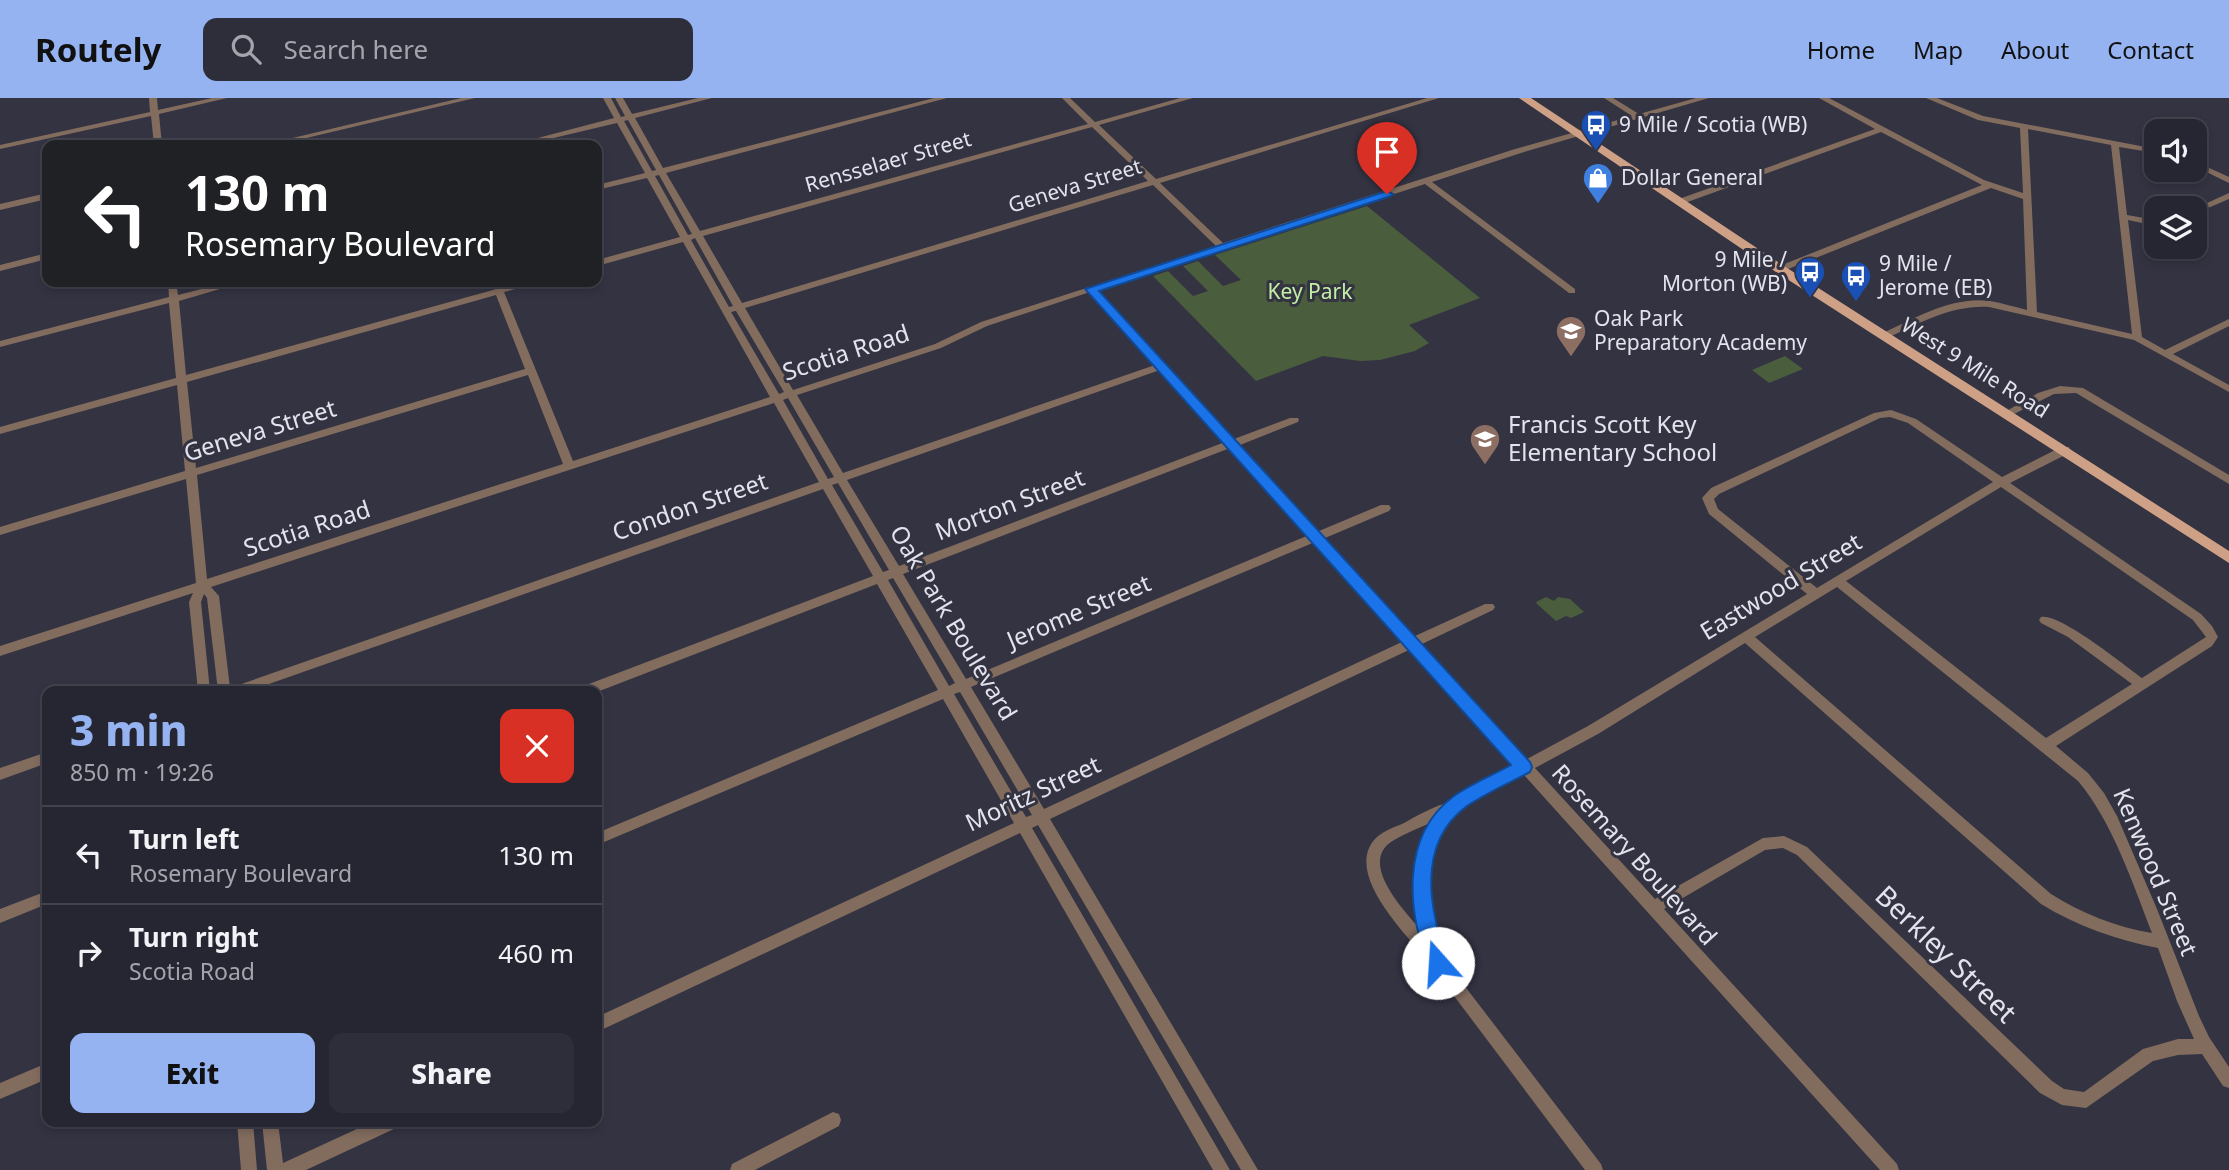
<!DOCTYPE html>
<meta charset="utf-8">
<style>
:root{--surface:#262632;--page:#2e2e3a;--text:#f1f3f6;--muted:#a4a5ac;--line:#42434d;--accent:#95b2f1}
body{margin:0;font-family:"Noto Sans",sans-serif;background:var(--page);color:var(--text);height:100vh;display:flex;flex-direction:column;font-size:26px;white-space:nowrap}
*{box-sizing:border-box;margin:0}
p{font-size:23px;color:var(--muted)}
.icon{flex:none;width:38px;height:38px;fill:none;stroke:currentColor;stroke-width:2;stroke-linecap:round;stroke-linejoin:round}
.map{position:relative;flex:1;overflow:hidden}
.panel{position:absolute;left:42px;top:588px;width:560px;height:441px;display:flex;flex-direction:column;background:var(--surface);border-radius:14px;box-shadow:0 4px 10px #0003,0 0 0 2px var(--line)}
.panel>*{flex:none}
.hud{position:absolute;left:42px;top:42px;width:560px;height:147px;border-radius:14px;box-shadow:0 4px 10px #0003,0 0 0 2px var(--line);background:#202124;color:#fff;overflow:hidden}
.controls{position:absolute;left:2144px;top:21px;display:grid;gap:14px}
.controls a{display:grid;place-items:center;width:63px;height:63px;border-radius:14px;background:var(--surface);box-shadow:0 4px 10px #0003,0 0 0 2px var(--line);font-size:35px}
.pin{position:absolute;display:grid;place-items:center;width:60px;height:60px;color:#fff;margin:-72px -30px;border-radius:50% 50% 50% 0;rotate:-45deg;box-shadow:0 0 7px #0007}
.pin .icon{rotate:45deg}
.me{position:absolute;width:77px;margin:-38px;rotate:341deg;stroke-linejoin:round;filter:drop-shadow(0 0 5px #0008)}
.turn{display:flex;align-items:center;gap:24px;height:147px;padding:0 28px;font-size:32px}
.turn .icon{width:91px;height:91px;stroke-width:2.5}
.turn b{display:block;font-size:49px;line-height:60px}
.round{display:grid;place-items:center;flex:none;width:74px;height:74px;border-radius:14px;background:var(--page)}
.overview{display:flex;align-items:center;justify-content:space-between;height:119px;padding:0 28px}
h1{font-size:42px;font-weight:800;line-height:52px;color:var(--accent)}
.cta{display:flex;gap:14px;margin-top:auto;padding:14px 28px}
.cta a{flex:1;height:80px;border-radius:14px;background:var(--accent);color:#111;font-size:28px;font-weight:800;line-height:80px;text-align:center}
.cta a+a{background:var(--page);color:var(--text)}
ul{padding:0;list-style:none}
li{display:flex;align-items:center;gap:21px;height:98px;padding:0 28px;border-top:2px solid var(--line)}
li div{flex:1}
li b{display:block;font-size:26px}
li em{font-style:normal}
header{display:flex;align-items:center;gap:42px;box-sizing:border-box;height:98px;padding:0 35px;background:var(--accent);color:#111}
header strong{font-size:33px}
nav{display:flex;gap:38px;margin-inline-start:auto;font-size:24px}
.search{width:490px;height:63px;background:var(--page);display:flex;align-items:center;gap:18px;box-sizing:border-box;padding:0 24px;border-radius:14px;color:var(--muted);font-size:26px}
.map>svg:first-child{display:block}
.green{fill:#4a5d3d}
.lines{fill:none;stroke-linecap:round;stroke-linejoin:round}
.minor{fill:#826c5e;fill-rule:evenodd}
.major{fill:#cea186;fill-rule:evenodd}
.route{fill:#1a73e8;stroke:#114b97;stroke-width:2}
.labels{text-anchor:middle;stroke-width:6;stroke-linejoin:round;paint-order:stroke}
.far-poi-label{font-size:21px;fill:#e2e3ed;stroke:#333342;text-anchor:start}
.far-street-label{font-size:21px;fill:#e2e3ed;stroke:#333342}
.far-park-label{font-size:21px;fill:#c3efa4;stroke:#333342}
.street-label{font-size:24px;fill:#e2e3ed;stroke:#333342}
.poi-label{font-size:24px;fill:#e2e3ed;stroke:#333342;text-anchor:start}
.near-street-label{font-size:28px;fill:#e2e3ed;stroke:#333342}
</style>
<header>
<strong>Routely</strong>
<div class="search"><svg class="icon" aria-label="search" viewBox="0 0 24 24"><circle cx="10" cy="10" r="6"/><path d="M15 15l6 6"/></svg>Search here</div>
<nav><a>Home</a><a>Map</a><a>About</a><a>Contact</a></nav>
</header>
<div class="map">
<svg width="2229" height="1072" viewBox="0 0 2229 1072">
<rect width="100%" height="100%" fill="#333342"/>
<!-- green -->
<path class="green" d="M1367 108 1480 200 1409 227 1429 245 1415 253 1380 262 1360 263 1323 258 1256 283 1153 178 1168 173 1193 198 1208 193 1183 168 1198 163 1223 188 1241 182 1215 157Z
M1785 258 1803 271 1769 285 1752 272Z
M1546 499 1554 503 1558 499 1570 501 1584 514 1571 520 1566 518 1556 523 1537 506 1536 504Z"/>
<g class="lines">
<!-- minor -->
<path class="minor" d="M149 0H157L158 12 212 0H227L159 16 162 47H154L151 18 0 51V47L150 14Z
M461 0H475L277 47H263Z
M603 0H611L621 19 625 18 615 0H623L632 16 698 0H712L635 20 663 70 934 0H947L666 75 700 133 1088 26 1062 0H1070L1095 24 1180 0H1193L1099 27 1156 81 1427 0H1439L1160 85 1223 145 1515 51 1632 18 1604 0H1613L1639 16 1696 0H1709L1521 55 1432 84 1575 191V195H1569L1425 86 1098 192 1234 341 1290 320H1298L1299 322 1298 324 1240 347 1319 433 1381 407H1389L1391 410 1389 413 1325 440 1415 538 1485 506H1493L1495 509 1493 512 1422 546 1527 661 1588 628 1807 496 1709 416 1702 400 1711 390 1874 315 1891 312 1916 321 2002 379 2061 349H2069L2070 352 2069 355 2010 385 2201 516 2212 528 2218 539 2212 548 2056 648 2088 675 2104 695 2117 718 2157 811 2199 918 2209 939 2229 969V990L2223 988 2202 956 2178 957 2153 963 2086 1010 2062 1007 2040 995 1797 757 1783 750 1765 752 1664 811 1897 1066 1899 1072H1880L1523 676C1505 686 1484 695 1466 707 1458 712 1450 723 1446 731 1420 774 1430 817 1444 861L1601 1066 1603 1072H1585L1433 870 1430 863 1427 862C1406 836 1345 777 1374 742 1381 734 1392 730 1402 726 1417 718 1435 707 1451 704L1454 700 1515 667 1411 551 1050 721 1258 1072H1241L1038 727 1032 730 1230 1072H1213L1020 735 597 934V919L1014 725 943 601 597 747V735L938 592 877 486 597 594 579 593 581 589 873 478 823 391 249 593H218L207 500 204 496 201 504 210 593H198L189 504 193 495 0 558V548L196 485 186 381 0 437V429L185 373 177 287 0 336V329L176 280 169 205 0 249V243L169 199 168 184H176L178 197 229 184H244L179 203 186 277 522 184H535L534 186 504 194 573 363 770 299 683 144 597 168V162L680 139 647 80 597 92V87L645 75 617 25 524 47H511L614 20ZM628 22 656 72 652 73 624 23ZM1092 29 1148 83 742 205 703 138ZM659 77 692 136 688 137 655 78ZM1153 87 1216 148 981 224 935 246 793 292 745 210ZM695 140 733 208 729 209 691 142ZM1090 194 1155 267 843 375 797 297 941 250 987 228ZM496 197 525 271 196 370 187 284ZM735 213H736L784 294 779 296 731 214ZM1160 272 1225 344 899 468 847 382ZM528 277 563 366 207 481 197 377ZM788 300 834 379 828 381 783 302ZM774 305 819 384 230 590 219 498 211 489ZM1890 319 1908 325 1993 384 1817 490 1718 411 1714 401 1719 396 1880 320ZM1230 350 1309 437 966 581 903 476ZM838 385 889 472 883 474 832 387ZM2001 389 2193 522 2206 539 2142 580C2124 567 2060 515 2041 519L2039 522 2041 525 2068 539 2132 586 2046 640 1846 483ZM1315 444 1404 543 1044 711 971 589ZM893 480 955 585 949 588 888 482ZM1837 489 2078 683C2112 723 2133 786 2152 835 2116 829 2083 816 2051 796L1755 539ZM1745 545 2041 806C2077 828 2116 842 2158 850L2177 903 2194 941H2178L2143 951 2084 994 2064 991 2052 983 1807 749 1784 738 1763 740 1655 801 1535 670 1598 636ZM960 594 1032 717 1026 719 954 596ZM1436 722C1415 758 1411 792 1421 832 1405 814 1359 766 1391 744 1405 735 1422 729 1436 722Z
M1819 0H1829L1984 82 2023 95 2020 30 1978 22 1926 0H1937L1983 18 2156 51V55L2119 49 2127 117 2156 122V128L2128 122 2142 239 2165 252 2229 221V228L2173 256 2229 287V294L2134 242 1989 209C1951 207 1921 225 1887 240H1881V236C1914 221 1951 198 1990 203 2002 205 2015 209 2027 212L2023 101 1991 90 1783 173H1777V169L1982 87 1881 34 1682 106H1676V102L1875 31ZM2028 31 2111 47 2132 236 2037 214Z
M2194 63 2229 79V85L2194 68Z
M47 95V101L0 112V106Z
M2229 95V101L2194 116V111Z
M47 155V161L0 173V167Z
M2060 288 2083 290 2229 377V386L2076 295 2054 296 2012 317H2004L2003 315 2038 295Z
M47 654V665L0 682V670Z
M47 793V806L0 825V811Z
M47 965V981L0 1001V985Z
M833 1014 839 1016 841 1022 839 1028 755 1072H730L732 1066Z
M237 1024H253L257 1072H241Z
M262 1024H278L283 1065 372 1024H398L396 1030 306 1072H267Z"/>
<!-- major -->
<path class="major" d="M1519 0H1531L1784 168 2229 453V465L1776 174Z"/>
</g>
<!-- route -->
<path class="route" d="M1387 93 1393 96 1391 98 1099 193 1530 664 1532 669 1530 674C1509 685 1486 695 1467 708 1415 746 1430 814 1448 865L1445 871 1438 874 1431 871C1407 817 1399 738 1454 698 1471 686 1493 677 1511 667L1085 191Z"/>
<!-- icons -->
<defs>
<g id="bus-pin" transform="scale(1.575)"><path d="M0 17L-7.5 6A9.5 9.5 0 1 1 7.5 6Z" fill="#1a4fb4" stroke="#333342"/><path d="M-5-6H5V4H4V6H2V4H-2V6H-4V4H-5ZM-3.5-4V0h7V-4ZM-3.5 1.2v1.5H-2V1.2ZM2 1.2v1.5H3.5V1.2Z" fill="#fff"/></g>
<g id="shop-pin" transform="scale(1.575)"><path d="M0 17L-7.5 6A9.5 9.5 0 1 1 7.5 6Z" fill="#3f7fe0" stroke="#333342"/><path d="M-5-2.5h2.3a2.7 3.5 0 0 1 5.4 0H5L5.5 6h-11ZM-1.5-2.5h3a1.5 2.3 0 0 0-3 0Z" fill="#fff"/></g>
<g id="school-pin" transform="scale(1.575)"><path d="M0 17L-7.5 6A9.5 9.5 0 1 1 7.5 6Z" fill="#8d6e63" stroke="#333342"/><path d="M0-5L7-2L0 1L-7-2ZM-4 1L0 2.5L4 1V4Q0 6-4 4Z" fill="#fff"/></g>
</defs>
<g fill-rule="evenodd">
<use href="#bus-pin" x="1596" y="27"/>
<use href="#shop-pin" x="1598" y="80"/>
<use href="#bus-pin" x="1810" y="174"/>
<use href="#bus-pin" x="1856" y="178"/>
<use href="#school-pin" x="1571" y="233"/>
<use href="#school-pin" x="1485" y="341"/>
</g>
<g class="labels">
<!-- far-poi labels -->
<g class="far-poi-label">
<text x="1619" y="34">9 Mile / Scotia (WB)</text>
<text x="1621" y="87">Dollar General</text>
<text x="1787" y="169" text-anchor="end">9 Mile /<tspan x="1787" dy="24">Morton (WB)</tspan></text>
<text x="1879" y="173">9 Mile /<tspan x="1879" dy="24">Jerome (EB)</tspan></text>
<text x="1594" y="228">Oak Park<tspan x="1594" dy="24">Preparatory Academy</tspan></text>
</g>
<!-- far-street labels -->
<g class="far-street-label">
<text transform="translate(888 64) rotate(-16)" y="7">Rensselaer Street</text>
<text transform="translate(1075 88) rotate(-17)" y="7">Geneva Street</text>
<text transform="translate(1975 270) rotate(32)" y="7">West 9 Mile Road</text>
</g>
<!-- far-park labels -->
<g class="far-park-label">
<text x="1310" y="201">Key Park</text>
</g>
<!-- street labels -->
<g class="street-label">
<text transform="translate(846 255) rotate(-18)" y="8">Scotia Road</text>
<text transform="translate(260 333) rotate(-17)" y="8">Geneva Street</text>
<text transform="translate(1010 407) rotate(-21)" y="8">Morton Street</text>
<text transform="translate(690 409) rotate(-19)" y="8">Condon Street</text>
<text transform="translate(307 431) rotate(-18)" y="8">Scotia Road</text>
<text transform="translate(1781 489) rotate(-31)" y="8">Eastwood Street</text>
<text transform="translate(1079 514) rotate(-23)" y="8">Jerome Street</text>
<text transform="translate(953 525) rotate(59)" y="8">Oak Park Boulevard</text>
<text transform="translate(1033 696) rotate(-25)" y="8">Moritz Street</text>
<text transform="translate(1634 757) rotate(48)" y="8">Rosemary Boulevard</text>
<text transform="translate(2155 774) rotate(67)" y="8">Kenwood Street</text>
</g>
<!-- poi labels -->
<g class="poi-label">
<text x="1508" y="335">Francis Scott Key<tspan x="1508" dy="28">Elementary School</tspan></text>
</g>
<!-- near-street labels -->
<g class="near-street-label">
<text transform="translate(1946 856) rotate(44)" y="10">Berkley Street</text>
</g>
</g>
</svg>
<div class="controls">
<a><svg class="icon" aria-label="sound" viewBox="0 0 24 24"><path d="M4 9h4l5-4v14l-5-4H4zM17 9q2 3 0 6"/></svg></a>
<a><svg class="icon" aria-label="layers" viewBox="0 0 24 24"><path d="M12 4l9 5-9 5-9-5zM3 14l9 5 9-5"/></svg></a>
</div>
<div class="pin" style="left:1387px;top:96px;background:#d93025"><svg class="icon" aria-label="arrive" viewBox="0 0 24 24"><path d="M6 21V4h12l-3 4 3 4H6"/></svg></div>
<svg class="me" style="left:1438px;top:865px" viewBox="-20 -20 40 40"><circle r="19" fill="#fff"/><path d="M0-13L10 11 0 6-10 11z" fill="#1a73e8"/></svg>
<div class="hud">
<div class="turn"><svg class="icon" aria-label="left" viewBox="0 0 24 24"><path d="M17 20v-9H6M10 6l-5 5 5 5"/></svg><div><b>130 m</b>Rosemary Boulevard</div></div>
</div>
<section class="panel">
<div class="overview"><div><h1>3 min</h1><p>850 m · 19:26</p></div><a class="round" style="background:#d93025;color:#fff"><svg class="icon" aria-label="close" viewBox="0 0 24 24"><path d="M6 6l12 12M18 6L6 18"/></svg></a></div>
<ul>
<li><svg class="icon" aria-label="left" viewBox="0 0 24 24"><path d="M17 20v-9H6M10 6l-5 5 5 5"/></svg><div><b>Turn left</b><p>Rosemary Boulevard</p></div><em>130 m</em></li>
<li><svg class="icon" aria-label="right" viewBox="0 0 24 24"><path d="M7 20v-9h11M14 6l5 5-5 5"/></svg><div><b>Turn right</b><p>Scotia Road</p></div><em>460 m</em></li>
</ul>
<div class="cta"><a>Exit</a><a>Share</a></div>
</section>
</div>
